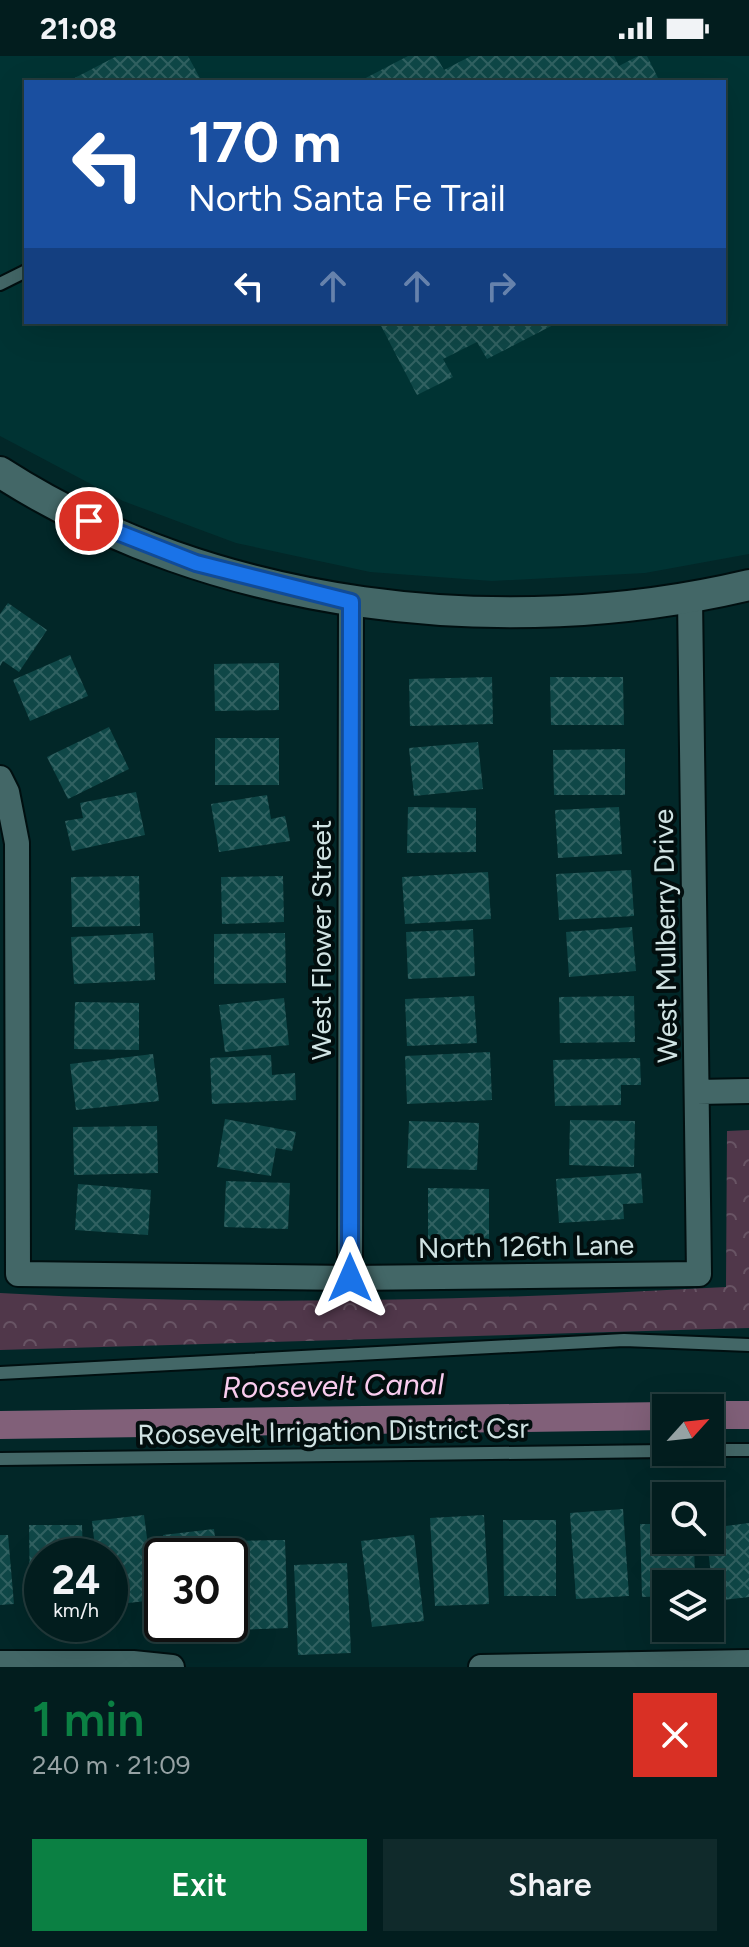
<!DOCTYPE html>
<meta charset="utf-8">
<style>
:root{--surface:#021d1e;--page:#102a2b;--text:#f1f3f6;--muted:#96a2a4;--line:#233b3c;--accent:#0b8043}
body{margin:0;font-family:Figtree,sans-serif;background:var(--page);color:var(--text);height:100vh;display:flex;flex-direction:column;font-size:30px;white-space:nowrap}
*{box-sizing:border-box;margin:0}
p{font-size:26px;color:var(--muted)}
.icon{flex:none;width:44px;height:44px;fill:none;stroke:currentColor;stroke-width:2;stroke-linecap:round;stroke-linejoin:round}
.map{position:relative;height:1611px;overflow:hidden}
.sheet{display:flex;flex-direction:column;background:var(--surface);flex:1}
.sheet>*{flex:none}
.top-card{position:absolute;left:24px;top:24px;width:702px;height:244px;border-radius:0px;box-shadow:0 8px 32px #0002,0 0 0 2px var(--line);background:#1a4fa0;color:#fff;overflow:hidden}
.needle{width:52px;rotate:63deg}
.controls{position:absolute;left:652px;top:1338px;display:grid;gap:16px}
.controls a{display:grid;place-items:center;width:72px;height:72px;border-radius:0px;background:var(--surface);box-shadow:0 8px 32px #0002,0 0 0 2px var(--line);font-size:40px}
.speed{position:absolute;left:24px;top:1482px;display:flex;gap:16px;font-size:40px;font-weight:700;text-align:center}
.speed>*{display:grid;place-content:center;width:104px;height:104px;border-radius:50%;background:var(--surface);box-shadow:0 8px 32px #0002,0 0 0 2px var(--line);line-height:1}
.speed small{font-size:20px;font-weight:400}
.speed .limit{border:4px solid #111;border-radius:12px;background:#fff;color:#111}
.pin{position:absolute;display:grid;place-items:center;width:68px;height:68px;color:#fff;margin:-34px;border:4px solid #fff;border-radius:50%;box-shadow:0 2px 8px #0007}
.me{position:absolute;width:88px;margin:-44px;rotate:0deg;stroke-linejoin:round;filter:drop-shadow(0 0 6px #0008)}
.turn{display:flex;align-items:center;gap:28px;height:168px;padding:0 32px;font-size:36px}
.turn .icon{width:104px;height:104px;stroke-width:2.5}
.turn b{display:block;font-size:56px;line-height:68px}
.lanes{display:flex;align-items:center;height:76px;padding:0 32px;background:#0003;justify-content:center;gap:40px;direction:ltr}
.lanes .off{opacity:.35}
.round{display:grid;place-items:center;flex:none;width:84px;height:84px;border-radius:0px;background:var(--page)}
.head{display:flex;align-items:center;justify-content:space-between;height:136px;padding:0 32px}
h1{font-size:48px;font-weight:600;line-height:60px;color:var(--accent)}
.cta{display:flex;gap:16px;margin-top:auto;padding:16px 32px}
.cta a{flex:1;height:92px;border-radius:0px;background:var(--accent);color:#fff;font-size:32px;font-weight:600;line-height:92px;text-align:center}
.cta a+a{background:var(--page);color:var(--text)}
.status{display:flex;justify-content:space-between;align-items:center;height:56px;padding:0 40px;background:var(--surface);direction:ltr}
.status svg{height:22px;fill:currentColor}
.map>svg:first-child{display:block}
.built{fill:#033;fill-rule:evenodd}
.park{fill:url(#park-crowns)}
.lines{fill:none;stroke-linecap:round;stroke-linejoin:round}
.canal{stroke:#816079;stroke-width:28}
.building{fill:url(#building-cross-hatch)}
.service-casing{stroke:#000f10;stroke-width:16}
.minor-casing{stroke:#000f10;stroke-width:28}
.tertiary-casing{stroke:#000f10;stroke-width:34}
.service{stroke:#436767;stroke-width:12}
.minor{stroke:#436767;stroke-width:24}
.tertiary{stroke:#436767;stroke-width:30}
.route-casing{stroke:#114b97;stroke-width:20}
.route{stroke:#1a73e8;stroke-width:14}
.labels{text-anchor:middle;stroke-width:8;stroke-linejoin:round;paint-order:stroke}
.street-label{font-size:28px;fill:#d0e3e3;stroke:#020e0e}
.water-label{font-size:30px;font-style:italic;fill:#faccee;stroke:#020e0e}
</style>
<div class="status"><b>21:08</b><svg viewBox="0 0 49 12"><path d="M0 12V9h3v3zM5 12V6h3v6zM10 12V3h3v9zM15 12V0h3v12zM26 1h20v11H26zM47 4h2v5h-2z"/></svg></div>
<div class="map">
<svg width="749" height="1611" viewBox="0 0 749 1611">
<defs>
<pattern id="park-crowns" width="20" height="18" patternUnits="userSpaceOnUse" patternTransform="scale(2)"><rect width="20" height="18" fill="#50374a"/><path d="M2 6a3 3 0 1 1 6 0M12 15a3 3 0 1 1 6 0" fill="none" stroke="#685464"/></pattern>
<pattern id="building-cross-hatch" width="8" height="8" patternUnits="userSpaceOnUse" patternTransform="scale(2)"><rect width="8" height="8" fill="#0f4747"/><path d="M0 0l8 8M0 8l8-8" fill="none" stroke="#316161"/></pattern>
</defs>
<rect width="100%" height="100%" fill="#022728"/>
<!-- built -->
<path class="built" d="M0 0H749V498L645 517 492 525 370 516 236 487 123 445 0 380ZM26 26H724V266H26Z"/>
<!-- park -->
<path class="park" d="M749 1074V1272L0 1294V1237C241 1251 485 1244 726 1231L727 1075Z"/>
<g class="lines">
<!-- canal -->
<path class="canal" d="M710 1359H749
M0 1369 666 1360"/>
</g>
<!-- building -->
<path class="building" d="M117 0H188L202 26H67Z
M408 0H436L444 14 471 0H614L619 10 638 0H647L660 26H358Z
M379 266H559L487 303 477 286 443 303 453 321 417 339Z
M8 547 47 574 19 616 3 605 0 610V558Z
M70 599 88 640 30 665 13 624Z
M279 607V654L215 655 214 608Z
M492 621 493 668 410 670 409 623Z
M550 621H623L624 669H551Z
M109 671 129 713 68 743 47 701Z
M215 682H279V729H215Z
M478 686 483 733 414 740 409 692Z
M625 693V739H554L553 694Z
M136 736 145 779 72 795 65 765 83 762 80 747Z
M267 739 271 763 285 760 290 785 219 796 211 748Z
M408 751 476 752V796L407 797Z
M619 751 622 798 558 802 555 754Z
M631 814 634 860 559 864 556 818Z
M488 816 491 863 405 868 402 821Z
M139 820 140 870 72 871 71 821Z
M283 820 284 866 222 868 221 821Z
M632 871 636 915 569 921 566 876Z
M473 873 475 920 408 923 406 876Z
M153 877 155 924 74 928 71 881Z
M285 877 286 927 214 928V878Z
M474 940 477 987 407 990 405 943Z
M634 940 635 986 560 987 559 941Z
M284 942 289 989 225 996 219 949Z
M75 946 139 947V994L74 993Z
M490 996 492 1044 407 1048 405 1000Z
M153 998 159 1045 76 1054 70 1008Z
M271 999 272 1019 295 1017 296 1044 212 1048 210 1002Z
M640 1002 641 1029H621V1049L555 1050 553 1004Z
M225 1063 296 1076 292 1095 276 1092 271 1120 217 1111Z
M570 1064 635 1065 634 1111 569 1109Z
M409 1065 479 1067 477 1114 407 1112Z
M157 1070 158 1117 74 1119 73 1071Z
M641 1117 643 1147 623 1148 624 1163 559 1167 556 1123Z
M226 1125 290 1127 288 1173 224 1171Z
M78 1128 151 1134 148 1179 75 1174Z
M428 1132 489 1133V1183H428Z
M623 1453 629 1540 576 1543 570 1457Z
M144 1459 155 1544 110 1549V1500H96L92 1465Z
M484 1459 489 1548 435 1550 430 1462Z
M503 1464H556V1540H504Z
M749 1467V1541L714 1545 707 1484H710V1472Z
M640 1468H666V1484H694L695 1528H666V1540L642 1541Z
M29 1469H82L83 1500H42V1547H30Z
M214 1473 217 1500H165L163 1479Z
M0 1479H8L14 1548 0 1549Z
M414 1479 424 1565 372 1571 361 1485Z
M285 1484 288 1572 235 1574 232 1485Z
M347 1507 351 1597 298 1599 294 1509Z"/>
<g class="lines">
<!-- service casing -->
<g class="service-casing">
<path id="service" d="M0 228 26 215
M0 1317 624 1284 749 1289
M710 1394H749
M0 1403 666 1395"/>
</g>
<!-- minor casing -->
<g class="minor-casing">
<path id="minor" d="M0 722 7 736 17 787 18 1218 350 1222 699 1218 690 542
M697 1036 749 1035
M350 1222 351 546
M0 1607H133L172 1611
M481 1611 749 1606"/>
</g>
<!-- tertiary casing -->
<g class="tertiary-casing">
<path id="tertiary" d="M0 416C214 554 504 587 749 529"/>
</g>
<!-- service -->
<use href="#service" class="service"/>
<!-- minor -->
<use href="#minor" class="minor"/>
<!-- tertiary -->
<use href="#tertiary" class="tertiary"/>
</g>
<g class="lines">
<!-- route casing -->
<g class="route-casing">
<path id="route" d="M89 465 196 507 351 546 350 1222"/>
</g>
<!-- route -->
<use href="#route" class="route"/>
</g>
<g class="labels">
<!-- street labels -->
<g class="street-label">
<text transform="translate(665 880) rotate(-91)" y="10">West Mulberry Drive</text>
<text transform="translate(321 884) rotate(-90)" y="10">West Flower Street</text>
<text transform="translate(526 1190) rotate(-1)" y="10">North 126th Lane</text>
<text transform="translate(333 1375) rotate(-1)" y="10">Roosevelt Irrigation District Csr</text>
</g>
<!-- water labels -->
<g class="water-label">
<text transform="translate(333 1330) rotate(-1)" y="10">Roosevelt Canal</text>
</g>
</g>
</svg>
<div class="controls">
<a><svg class="needle" viewBox="-14 -14 28 28"><path d="M0-13l5 13h-10z" fill="#e53935"/><path d="M0 13l5-13h-10z" fill="#96a2a4"/></svg></a>
<a><svg class="icon" aria-label="search" viewBox="0 0 24 24"><circle cx="10" cy="10" r="6"/><path d="M15 15l6 6"/></svg></a>
<a><svg class="icon" aria-label="layers" viewBox="0 0 24 24"><path d="M12 4l9 5-9 5-9-5zM3 14l9 5 9-5"/></svg></a>
</div>
<div class="speed"><div>24<small>km/h</small></div><div class="limit">30</div></div>
<div class="pin" style="left:89px;top:465px;background:#d93025"><svg class="icon" aria-label="arrive" viewBox="0 0 24 24"><path d="M6 21V4h12l-3 4 3 4H6"/></svg></div>
<svg class="me" style="left:350px;top:1222px" viewBox="-20 -20 40 40"><path d="M0-17L14 15 0 8-14 15z" fill="#1a73e8" stroke="#fff" stroke-width="4"/></svg>
<div class="top-card">
<div class="turn"><svg class="icon" aria-label="left" viewBox="0 0 24 24"><path d="M17 20v-9H6M10 6l-5 5 5 5"/></svg><div><b>170 m</b>North Santa Fe Trail</div></div>
<div class="lanes"><svg class="icon" aria-label="left" viewBox="0 0 24 24"><path d="M17 20v-9H6M10 6l-5 5 5 5"/></svg><svg class="icon off" aria-label="ahead" viewBox="0 0 24 24"><path d="M12 20V5M6 11l6-6 6 6"/></svg><svg class="icon off" aria-label="ahead" viewBox="0 0 24 24"><path d="M12 20V5M6 11l6-6 6 6"/></svg><svg class="icon off" aria-label="right" viewBox="0 0 24 24"><path d="M7 20v-9h11M14 6l5 5-5 5"/></svg></div>
</div>
</div>
<section class="sheet">
<div class="head"><div><h1>1 min</h1><p>240 m · 21:09</p></div><a class="round" style="background:#d93025;color:#fff"><svg class="icon" aria-label="close" viewBox="0 0 24 24"><path d="M6 6l12 12M18 6L6 18"/></svg></a></div>
<div class="cta"><a>Exit</a><a>Share</a></div>
</section>
